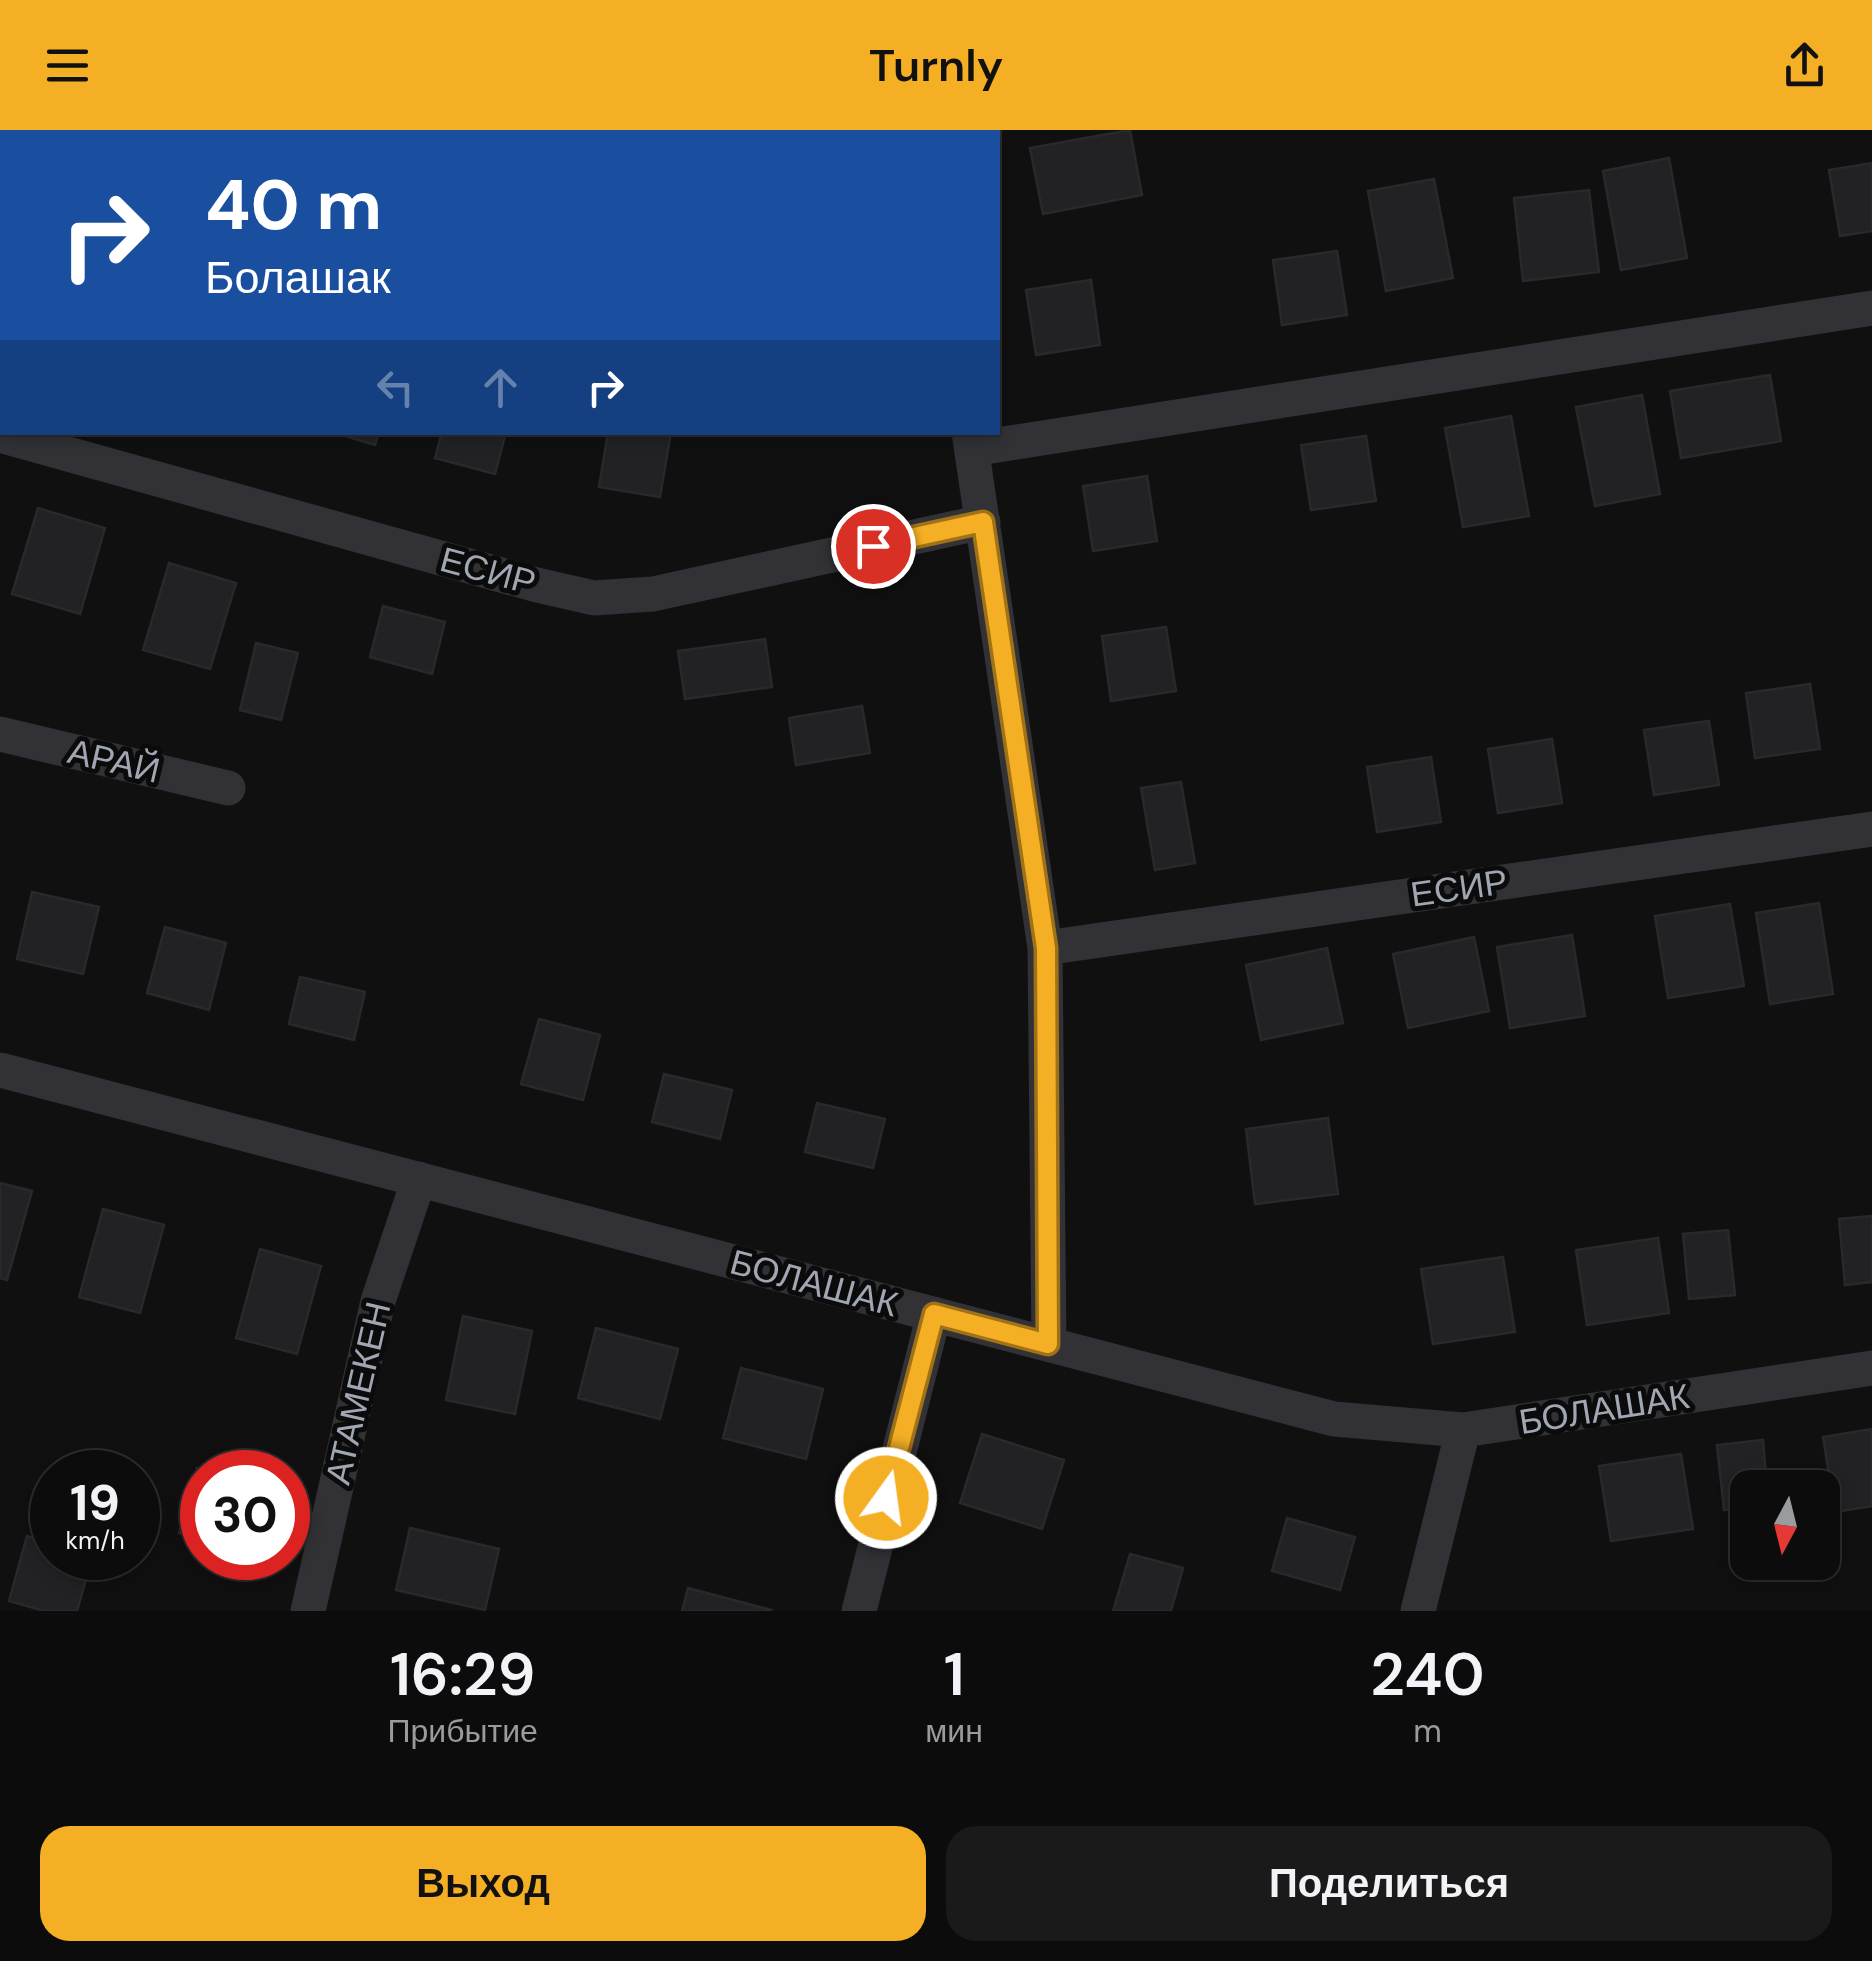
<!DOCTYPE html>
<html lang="ru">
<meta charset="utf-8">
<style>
:root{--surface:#0c0c0d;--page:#1a1a1b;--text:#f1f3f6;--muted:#9a9b9d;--line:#2c2c2e;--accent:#f4af25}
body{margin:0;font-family:"DM Sans",sans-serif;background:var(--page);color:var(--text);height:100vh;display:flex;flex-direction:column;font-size:38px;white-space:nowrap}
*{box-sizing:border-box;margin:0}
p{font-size:32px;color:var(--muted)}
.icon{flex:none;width:55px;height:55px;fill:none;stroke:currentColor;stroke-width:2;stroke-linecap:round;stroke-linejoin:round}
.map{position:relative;height:1481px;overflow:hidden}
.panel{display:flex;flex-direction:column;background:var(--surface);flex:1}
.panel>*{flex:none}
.guide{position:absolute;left:0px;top:0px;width:1000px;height:305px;box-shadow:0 5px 15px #0003,0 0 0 2px var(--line);background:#1a4fa0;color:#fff;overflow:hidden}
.needle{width:65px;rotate:187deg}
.controls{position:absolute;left:1730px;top:1340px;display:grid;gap:20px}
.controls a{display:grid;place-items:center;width:110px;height:110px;border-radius:20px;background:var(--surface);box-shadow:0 5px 15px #0003,0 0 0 2px var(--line);font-size:50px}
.speed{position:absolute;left:30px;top:1320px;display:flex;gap:20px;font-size:50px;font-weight:700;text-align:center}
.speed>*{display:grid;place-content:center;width:130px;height:130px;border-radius:50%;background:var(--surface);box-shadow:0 5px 15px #0003,0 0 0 2px var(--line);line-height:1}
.speed small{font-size:25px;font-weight:400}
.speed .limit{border:15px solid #d22;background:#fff;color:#111}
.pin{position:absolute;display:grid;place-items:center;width:85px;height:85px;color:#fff;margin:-42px;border:5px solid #fff;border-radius:50%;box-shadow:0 2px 10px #0007}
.me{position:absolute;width:110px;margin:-55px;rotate:14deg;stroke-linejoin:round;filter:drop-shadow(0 0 8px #0008)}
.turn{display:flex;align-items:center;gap:35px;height:210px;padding:0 40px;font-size:45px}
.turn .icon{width:130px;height:130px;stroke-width:2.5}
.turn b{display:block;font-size:70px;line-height:85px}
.lanes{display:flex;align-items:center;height:95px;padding:0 40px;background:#0003;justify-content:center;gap:50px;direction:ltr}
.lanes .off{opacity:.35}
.eta{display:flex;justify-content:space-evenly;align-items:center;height:170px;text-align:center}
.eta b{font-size:60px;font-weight:600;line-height:70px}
.primary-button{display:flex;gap:20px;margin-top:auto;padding:20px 40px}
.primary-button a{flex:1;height:115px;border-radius:30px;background:var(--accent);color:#111;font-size:40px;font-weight:600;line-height:115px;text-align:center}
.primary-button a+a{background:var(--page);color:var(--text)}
header{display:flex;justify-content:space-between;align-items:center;height:130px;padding:0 40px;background:var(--accent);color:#111;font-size:45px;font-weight:600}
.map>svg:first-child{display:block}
.building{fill:#222225;stroke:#29292d;stroke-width:2.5}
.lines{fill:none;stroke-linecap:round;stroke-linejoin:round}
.street{stroke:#313136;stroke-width:35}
.route-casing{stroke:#9f7218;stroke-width:25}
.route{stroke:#f4af25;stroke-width:18}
.labels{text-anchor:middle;stroke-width:10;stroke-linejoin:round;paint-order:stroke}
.street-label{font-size:35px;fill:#a0a6b2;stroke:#0b0b0c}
</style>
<header><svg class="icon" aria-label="menu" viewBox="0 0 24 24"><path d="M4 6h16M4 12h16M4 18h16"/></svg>Turnly<svg class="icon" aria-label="share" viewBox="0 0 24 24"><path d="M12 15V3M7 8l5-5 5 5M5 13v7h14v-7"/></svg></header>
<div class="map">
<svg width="1872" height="1481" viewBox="0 0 1872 1481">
<rect width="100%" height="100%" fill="#101011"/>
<!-- building -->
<path class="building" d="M1130 0 1142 65 1043 84 1030 18Z
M1669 28 1687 128 1621 140 1603 41Z
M1872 33V101L1840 106 1829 40Z
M1434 49 1453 148 1386 161 1368 61Z
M1589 60 1599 142 1523 151 1514 68Z
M1337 121 1347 185 1282 195 1273 130Z
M0 126 2 127 1 220H0Z
M1091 150 1100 215 1036 225 1026 160Z
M1770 245 1781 311 1681 328 1670 261Z
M1642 265 1660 364 1595 376 1576 277Z
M1511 286 1529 386 1463 397 1445 298Z
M332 302H379L375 315Z
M442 302H506L495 344 435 328Z
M608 302H671L660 367 599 357Z
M1366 306 1376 371 1311 380 1301 315Z
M1147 346 1157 411 1093 421 1083 356Z
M38 378 105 398 80 484 12 464Z
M169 433 236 453 210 539 143 520Z
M383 476 445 492 432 544 370 527Z
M1166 497 1176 561 1111 571 1102 506Z
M765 509 772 557 685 569 678 521Z
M256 513 298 523 281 590 240 580Z
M1810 554 1820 619 1755 628 1746 563Z
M862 576 870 623 796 635 789 588Z
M1709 591 1719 655 1654 665 1644 600Z
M1552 609 1562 673 1498 683 1488 619Z
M1431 627 1441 692 1377 702 1367 637Z
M1181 652 1195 733 1155 740 1141 658Z
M32 762 99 777 83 844 17 829Z
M1819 773 1833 864 1770 874 1756 783Z
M1730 774 1744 856 1668 868 1655 786Z
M165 797 226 813 209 880 147 863Z
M1572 805 1585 886 1510 898 1497 817Z
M1474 807 1489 881 1408 898 1393 824Z
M1327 818 1343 893 1261 910 1246 835Z
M300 847 365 862 354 910 289 894Z
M539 889 600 905 583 970 521 954Z
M664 944 732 960 720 1009 652 992Z
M817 973 885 989 873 1038 805 1022Z
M1328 988 1338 1064 1255 1074 1246 999Z
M0 1053 32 1061 7 1150 0 1148Z
M103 1079 164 1095 140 1183 79 1167Z
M1872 1086V1152L1845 1155 1839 1089Z
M1728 1100 1735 1165 1689 1169 1683 1104Z
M1658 1108 1669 1183 1587 1195 1576 1120Z
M260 1119 321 1136 297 1224 236 1208Z
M1503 1127 1515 1202 1433 1214 1421 1139Z
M463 1186 532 1201 515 1284 446 1270Z
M596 1198 678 1219 660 1289 578 1268Z
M741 1238 823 1259 806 1329 723 1308Z
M1872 1299V1376L1835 1382 1823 1307Z
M982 1304 1064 1330 1042 1399 960 1373Z
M1763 1310 1767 1358H1748V1378L1724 1380 1717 1315Z
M1681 1324 1693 1399 1611 1411 1599 1336Z
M197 1338 212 1342H202V1410L179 1403Z
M1287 1388 1355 1407 1340 1460 1272 1441Z
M410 1398 499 1419 485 1480 396 1460Z
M27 1406 52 1413V1428H92L77 1481H44L9 1471Z
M1130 1424 1183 1438 1171 1481H1113Z
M688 1458 771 1480 770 1481H682Z"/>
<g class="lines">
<!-- street -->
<path class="street" d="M914 0 915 2
M969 302 1045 818 1049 1214
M0 305 537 455 594 468 653 464 983 392
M972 319 1872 178
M0 604 228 658
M1045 818 1872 699
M0 940 1334 1289 1463 1300 1872 1238
M308 1481 378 1171 419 1049
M859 1481 934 1184
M1418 1481 1463 1300"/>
</g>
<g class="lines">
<!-- route casing -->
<g class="route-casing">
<path id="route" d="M873 416 983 392 1046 818 1048 1214 934 1184 886 1368"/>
</g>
<!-- route -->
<use href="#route" class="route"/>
</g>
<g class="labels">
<!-- street labels -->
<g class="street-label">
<text transform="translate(488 441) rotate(15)" y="12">ЕСИР</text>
<text transform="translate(114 631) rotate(13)" y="12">АРАЙ</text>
<text transform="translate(1459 758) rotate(-8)" y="12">ЕСИР</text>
<text transform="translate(814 1153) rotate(15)" y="12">БОЛАШАК</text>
<text transform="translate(358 1263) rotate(-77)" y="12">АТАМЕКЕН</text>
<text transform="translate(1604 1279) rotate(-9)" y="12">БОЛАШАК</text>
</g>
</g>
</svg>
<div class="controls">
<a><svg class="needle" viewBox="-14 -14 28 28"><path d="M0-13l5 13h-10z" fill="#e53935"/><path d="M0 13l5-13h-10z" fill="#9a9b9d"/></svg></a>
</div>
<div class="speed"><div>19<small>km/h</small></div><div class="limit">30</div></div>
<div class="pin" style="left:873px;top:416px;background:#d93025"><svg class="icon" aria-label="arrive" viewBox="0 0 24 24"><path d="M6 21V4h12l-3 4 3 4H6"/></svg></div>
<svg class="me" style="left:886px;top:1368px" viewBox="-20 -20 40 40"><circle r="17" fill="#f4af25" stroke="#fff" stroke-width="3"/><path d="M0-11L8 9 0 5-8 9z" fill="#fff"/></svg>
<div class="guide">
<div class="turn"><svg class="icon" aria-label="right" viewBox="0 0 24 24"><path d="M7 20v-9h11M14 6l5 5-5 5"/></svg><div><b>40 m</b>Болашак</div></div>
<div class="lanes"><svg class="icon off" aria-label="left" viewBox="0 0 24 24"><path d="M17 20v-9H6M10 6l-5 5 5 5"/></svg><svg class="icon off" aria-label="ahead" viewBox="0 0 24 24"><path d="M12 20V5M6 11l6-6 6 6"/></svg><svg class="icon" aria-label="right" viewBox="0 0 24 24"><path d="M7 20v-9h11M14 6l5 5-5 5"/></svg></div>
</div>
</div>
<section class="panel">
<div class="eta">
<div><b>16:29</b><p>Прибытие</p></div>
<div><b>1</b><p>мин</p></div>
<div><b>240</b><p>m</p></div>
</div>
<div class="primary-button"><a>Выход</a><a>Поделиться</a></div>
</section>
